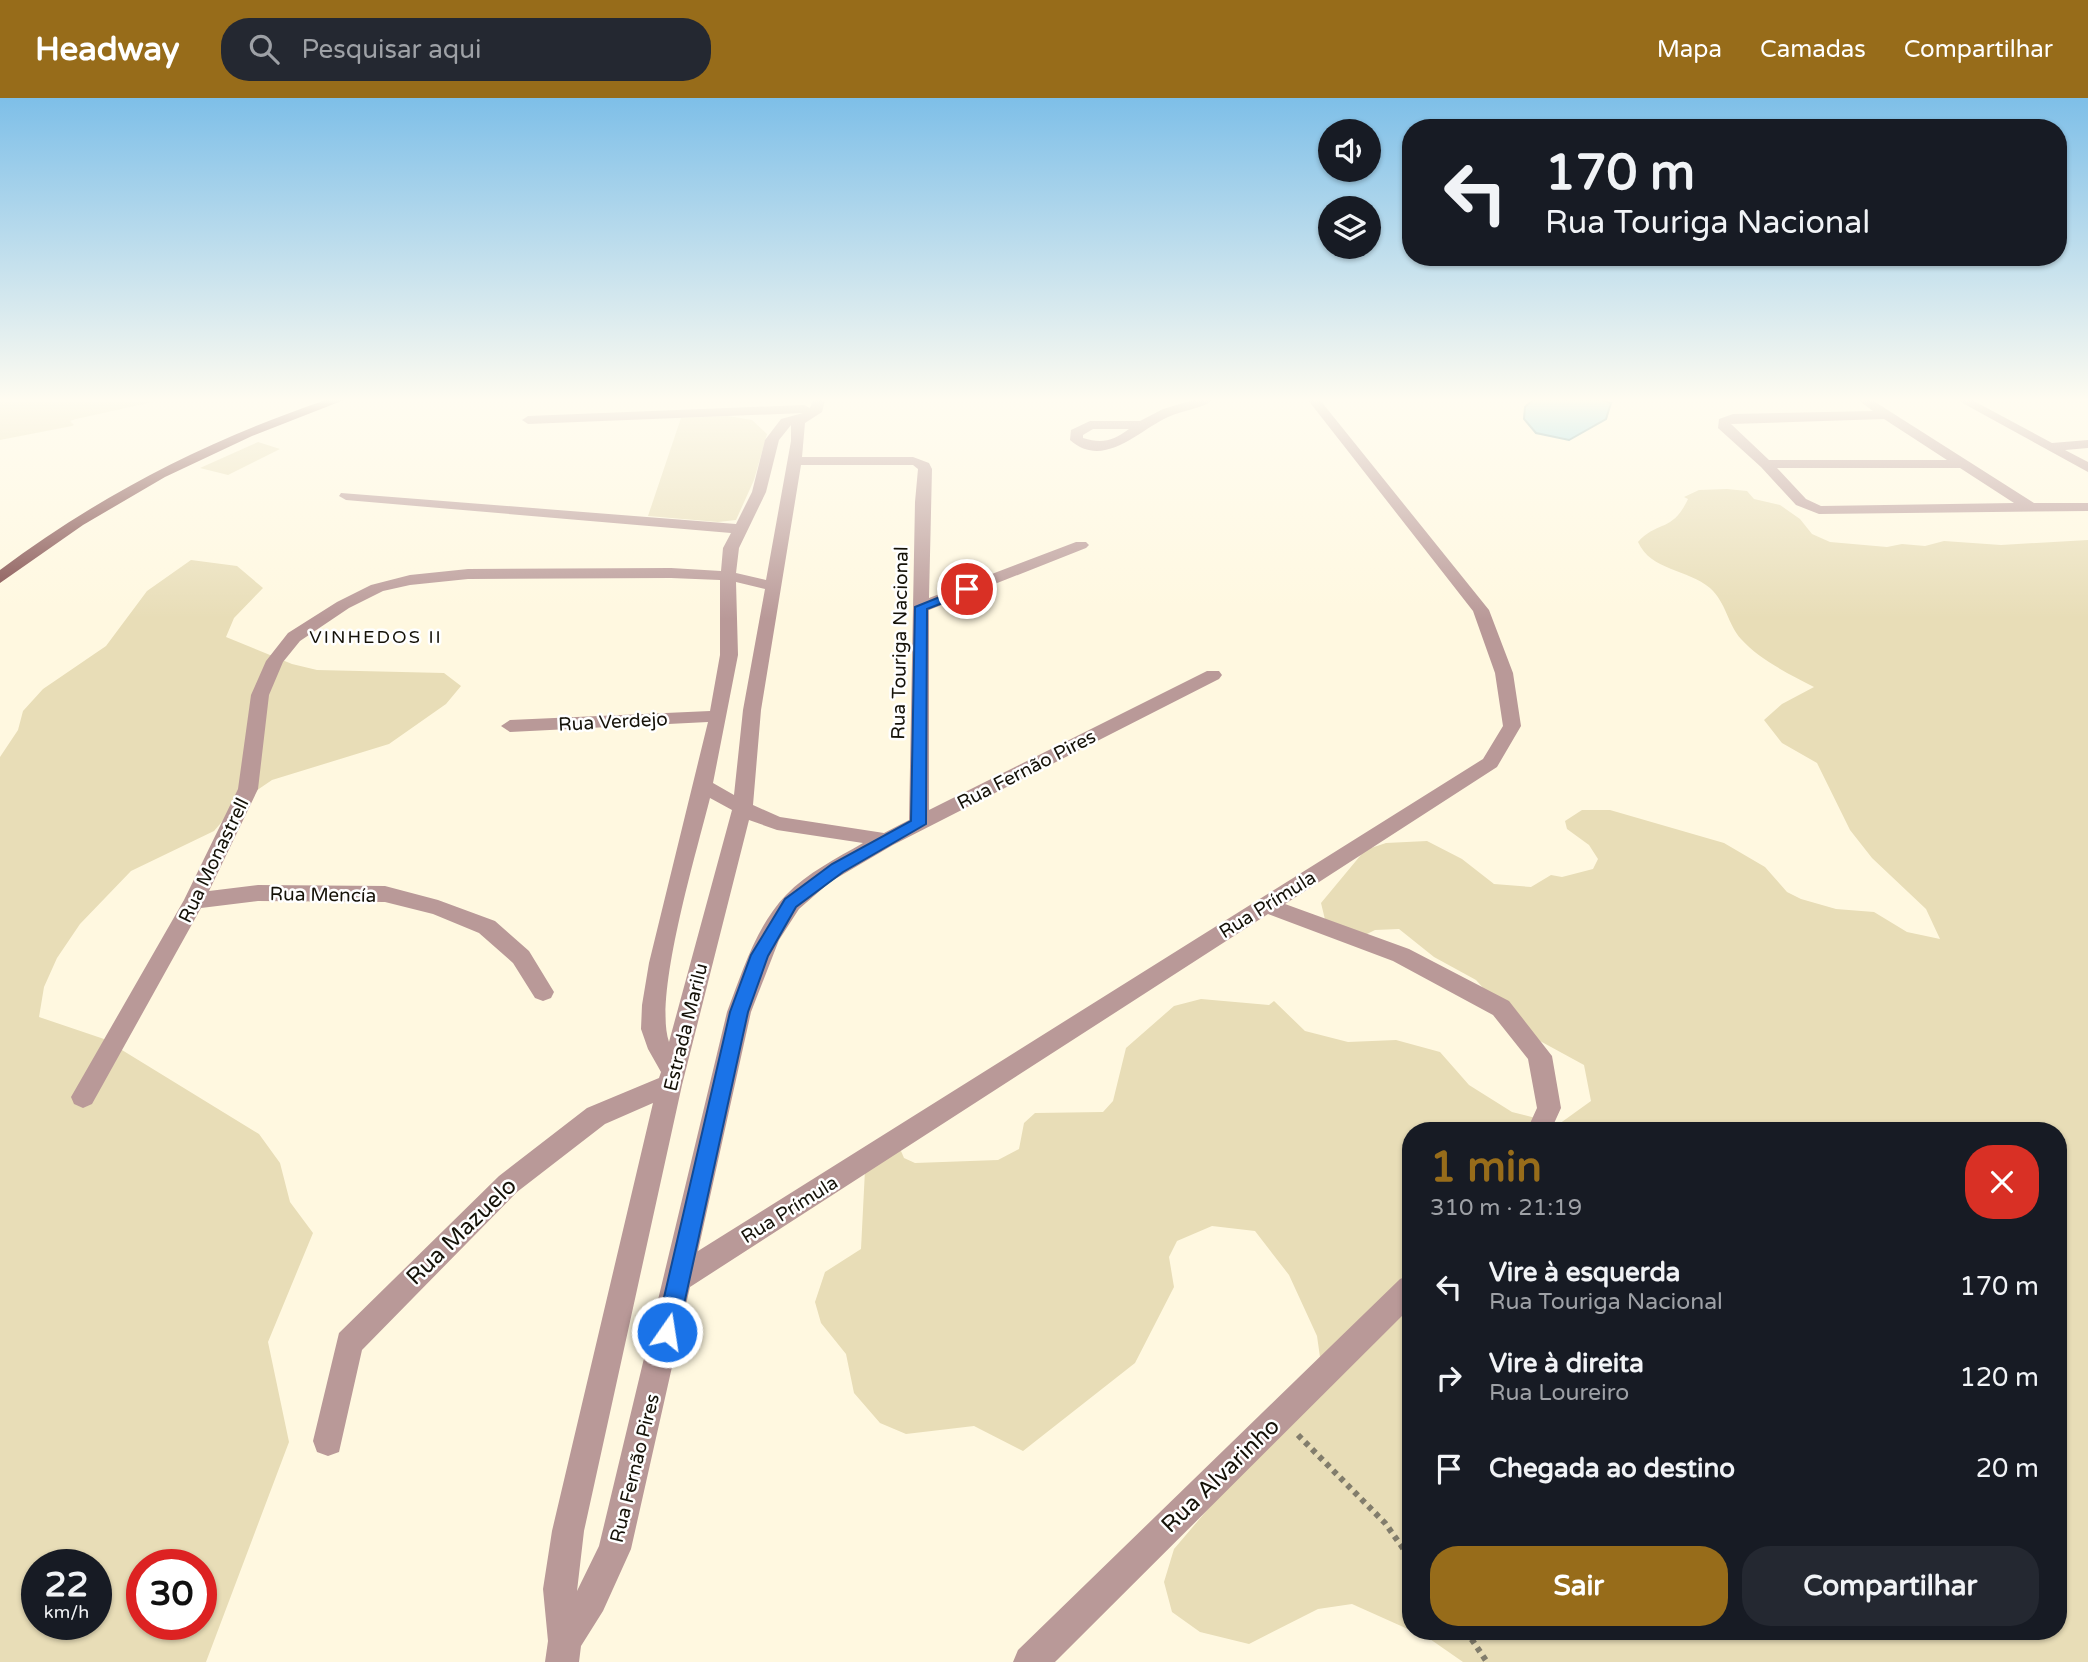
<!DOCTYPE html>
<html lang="pt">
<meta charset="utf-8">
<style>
:root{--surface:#171b24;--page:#242831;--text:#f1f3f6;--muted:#9ea1a6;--accent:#976c1a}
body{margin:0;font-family:"Varela Round",sans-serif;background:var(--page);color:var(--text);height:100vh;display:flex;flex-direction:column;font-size:26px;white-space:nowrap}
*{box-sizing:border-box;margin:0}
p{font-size:23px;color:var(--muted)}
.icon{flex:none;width:38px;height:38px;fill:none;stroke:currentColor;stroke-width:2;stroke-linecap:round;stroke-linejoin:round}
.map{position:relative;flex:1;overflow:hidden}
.sheet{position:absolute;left:1402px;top:1024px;width:665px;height:518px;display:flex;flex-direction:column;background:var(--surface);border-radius:28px;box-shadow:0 2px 5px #0004}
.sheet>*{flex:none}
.top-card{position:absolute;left:1402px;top:21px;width:665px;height:147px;border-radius:28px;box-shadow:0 2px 5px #0004;background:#171b24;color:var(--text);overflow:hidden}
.controls{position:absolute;left:1318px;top:21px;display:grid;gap:14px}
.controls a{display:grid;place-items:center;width:63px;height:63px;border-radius:50%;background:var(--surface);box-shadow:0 2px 5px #0004;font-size:35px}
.speed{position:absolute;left:21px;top:1451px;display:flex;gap:14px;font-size:35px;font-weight:700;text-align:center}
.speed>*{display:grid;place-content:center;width:91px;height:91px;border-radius:50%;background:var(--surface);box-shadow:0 2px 5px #0004;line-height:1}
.speed small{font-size:18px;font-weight:400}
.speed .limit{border:10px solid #d22;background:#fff;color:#111}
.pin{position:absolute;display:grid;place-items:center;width:60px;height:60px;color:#fff;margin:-30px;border:4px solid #fff;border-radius:50%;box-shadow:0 2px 7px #0007}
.me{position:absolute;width:77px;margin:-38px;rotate:13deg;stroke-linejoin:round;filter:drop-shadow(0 0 5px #0008)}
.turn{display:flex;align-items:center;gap:24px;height:147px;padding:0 28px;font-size:32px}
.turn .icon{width:91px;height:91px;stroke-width:2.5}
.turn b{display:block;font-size:49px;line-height:60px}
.round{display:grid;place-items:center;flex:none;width:74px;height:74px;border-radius:28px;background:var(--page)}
.overview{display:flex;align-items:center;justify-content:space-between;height:119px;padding:0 28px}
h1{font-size:42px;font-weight:700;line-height:52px;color:var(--accent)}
.cta{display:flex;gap:14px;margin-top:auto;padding:14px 28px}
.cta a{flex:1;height:80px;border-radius:28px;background:var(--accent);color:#fff;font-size:28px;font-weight:700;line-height:80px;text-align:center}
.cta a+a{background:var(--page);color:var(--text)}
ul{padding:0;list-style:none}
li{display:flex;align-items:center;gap:21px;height:91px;padding:0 28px}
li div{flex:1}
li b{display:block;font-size:26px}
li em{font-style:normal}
header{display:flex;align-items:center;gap:42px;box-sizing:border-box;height:98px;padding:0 35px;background:var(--accent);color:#fff}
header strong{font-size:33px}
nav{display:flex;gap:38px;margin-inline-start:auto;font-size:24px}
.search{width:490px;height:63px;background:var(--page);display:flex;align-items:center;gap:18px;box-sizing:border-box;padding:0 24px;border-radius:28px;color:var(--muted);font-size:26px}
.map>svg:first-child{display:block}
.green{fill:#e8ddb7;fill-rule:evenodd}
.water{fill:#80cfe8;stroke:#6096a5;stroke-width:2}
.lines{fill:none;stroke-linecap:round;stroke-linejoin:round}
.path{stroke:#827d6c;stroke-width:6;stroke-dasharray:5 5;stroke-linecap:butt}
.minor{fill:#b99998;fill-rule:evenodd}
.major{fill:#804b4b;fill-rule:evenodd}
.route{fill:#1a73e8;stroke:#114b97;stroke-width:2}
.labels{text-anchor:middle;stroke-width:5;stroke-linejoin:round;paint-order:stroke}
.far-neighbourhood-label{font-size:18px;letter-spacing:2px;fill:#151208;stroke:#fff}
.street-label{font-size:19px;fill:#151208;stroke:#fff}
.near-street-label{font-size:23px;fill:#151208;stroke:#fff}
</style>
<header>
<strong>Headway</strong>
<div class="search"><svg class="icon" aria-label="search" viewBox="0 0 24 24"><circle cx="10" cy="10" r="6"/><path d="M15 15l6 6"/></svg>Pesquisar aqui</div>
<nav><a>Mapa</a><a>Camadas</a><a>Compartilhar</a></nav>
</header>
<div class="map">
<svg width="2088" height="1564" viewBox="0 0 2088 1564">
<rect width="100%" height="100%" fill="#fff8e0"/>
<!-- green -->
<path class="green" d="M0 302H162L76 321 70 323 74 327 72 328 0 342Z
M728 318 752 322 767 336 754 382 736 422 718 424 648 418 681 320Z
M258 344 280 351 228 377 200 370Z
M1727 391 1747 393 1754 401 1780 407 1800 421 1812 436 1830 444 1887 449 1902 446 1925 448 1944 443 2001 447 2088 442V1564H1463L1427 1539 1413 1533H2058V1032H1410V1532L1352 1506 1318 1511 1249 1546 1200 1534 1172 1514 1164 1484 1174 1451 1277 1330 1320 1259 1317 1238 1289 1177 1255 1133 1212 1128 1177 1143 1169 1159 1174 1189 1135 1265 1023 1353 974 1328 906 1336 880 1325 854 1295 846 1256 821 1225 815 1204 825 1174 861 1151 865 1072 898 1046 904 1060 915 1065 998 1062 1019 1051 1024 1025 1035 1015 1103 1014 1113 1003 1126 950 1174 908 1201 901 1269 907 1274 903 1305 933 1348 944 1396 942 1440 954 1469 987 1512 1014 1559 1026 1591 1003 1584 967 1540 943 1503 912 1476 882 1434 859 1399 831 1375 832 1349 845 1329 838 1321 805 1365 752 1386 745 1427 743 1462 761 1494 786 1531 789 1551 777 1562 779 1593 771 1598 761 1589 747 1567 731 1565 723 1582 712H1610L1724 745 1765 769 1787 794 1801 801 1836 811 1874 814 1907 834 1940 841 1926 811 1872 760 1850 732 1817 665 1782 645 1764 622 1782 606 1814 589C1789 576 1760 562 1741 541 1728 527 1726 504 1710 490 1688 471 1651 473 1638 444 1658 422 1672 435 1688 401L1684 399 1699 392Z
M191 462 237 468 263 490 234 520 226 539 292 566 317 572 444 575 461 588 446 606 389 646 272 682 238 705 214 733 131 773 80 826 57 860 44 889 39 919 104 941 259 1036 280 1065 290 1104 313 1135 268 1244 289 1344 206 1564H0V659L18 632 23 613 43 591 106 548 147 493ZM37 1466H96V1526H37ZM142 1466H201V1526H142Z"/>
<!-- water -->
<path class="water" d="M1533 302H1601L1611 305 1606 321 1569 342 1536 335 1524 321 1525 309Z"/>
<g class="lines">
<!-- path -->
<path class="path" d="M1298 1337 1385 1425 1410 1460
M1466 1533 1487 1564"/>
<!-- minor -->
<path class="minor" d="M813 302H825L822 314 805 325 802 359H913L929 365 932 371 929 500 1076 444H1086L1089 447 1086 450 929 512V712L1207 573H1219L1222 577 1219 581 893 747 830 784 799 811 779 842 751 914 698 1153 1483 661 1503 628 1495 575 1473 513 1308 302H1320L1489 512 1513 575 1521 628 1497 669 1285 806 1409 851 1509 903 1552 958 1561 1010 1551 1032H1527L1537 1010 1528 961 1493 917 1393 863 1268 816 690 1189 631 1451 603 1513 581 1548 579 1564H545L548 1543 543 1491 552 1433 653 1005 605 1026 517 1094 362 1252 339 1354 328 1358 317 1354 313 1343 339 1235 499 1078 587 1010 659 980 661 974 648 951 641 931 642 907 649 865 708 624 510 634 501 628 510 622 710 613 720 557V482L671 480 468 481 410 487 383 493 349 510 300 543 283 564 269 597 258 691 209 793 258 787 385 788 438 802 495 823 529 853 554 894 551 900 543 903 535 900 513 865 479 835 433 816 385 804 258 803 201 810 92 1006 83 1010 74 1006 71 999 184 802 238 691 251 597 266 563 288 535 337 504 371 487 410 477 468 471 671 470 721 473 723 450 731 435 346 402 339 398 341 395 736 426 752 394 765 342 781 321 803 315 528 326 522 322 528 318 804 307 810 310ZM791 327V343L766 482 736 475 739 450 766 394 779 342ZM801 367H913L918 371 915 404 909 722 884 735 780 719 753 707 761 612ZM736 484 765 491 743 612 734 697 713 685 738 557ZM710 700 732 712 669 944C653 898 697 753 710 700ZM749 722 777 732 863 745C837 760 807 775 786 797 756 828 742 875 727 914L599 1448 577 1493 584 1433 682 987Z
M1193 302H1213C1202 311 1182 312 1168 319 1139 332 1104 372 1070 342L1071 332 1090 323H1140L1163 311ZM1093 331H1129C1113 343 1102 346 1083 340V337Z
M1858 302H1872L2034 405H2088V413L1819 416 1796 407 1761 369 1718 330 1719 321 1733 316 1873 313ZM1884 321 1947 362H1769L1731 326ZM1777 370H1960L2014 405 1821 408 1806 401Z
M1957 302H1972L2052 345 2088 342V350L2065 352 2088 364V374Z
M1410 1177V1210L1055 1564H1013L1018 1552 1400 1181Z"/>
<!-- major -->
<path class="major" d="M326 302H344L252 338 165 379 83 427 0 485V472C100 397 208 342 326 302Z"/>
</g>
<!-- sky -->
<linearGradient id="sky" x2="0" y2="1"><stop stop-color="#7ebfe8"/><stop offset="0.58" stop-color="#fffcf1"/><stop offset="1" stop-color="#fffcf1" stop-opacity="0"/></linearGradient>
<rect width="2088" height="521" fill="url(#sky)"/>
<!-- route -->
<path class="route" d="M967 488 971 489V494L927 511 926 726 843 774 796 809 768 858 748 914 678 1234 674 1242 667 1245 659 1242 656 1234 730 914 751 857 785 801 832 766 911 723 915 509Z"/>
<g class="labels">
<!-- far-neighbourhood labels -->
<g class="far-neighbourhood-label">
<text x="376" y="545">VINHEDOS II</text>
</g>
<!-- street labels -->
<g class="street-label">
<text transform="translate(899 545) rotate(-89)" y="7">Rua Touriga Nacional</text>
<text transform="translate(613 623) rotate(-3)" y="7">Rua Verdejo</text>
<text transform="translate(1026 671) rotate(-27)" y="7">Rua Fernão Pires</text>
<text transform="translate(213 762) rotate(-64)" y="7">Rua Monastrell</text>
<text transform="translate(323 796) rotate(1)" y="7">Rua Mencía</text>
<text transform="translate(1267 806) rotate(-32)" y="7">Rua Prímula</text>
<text transform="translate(685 929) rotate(-76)" y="7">Estrada Marilu</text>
<text transform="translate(789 1111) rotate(-32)" y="7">Rua Prímula</text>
<text transform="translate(634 1370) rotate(-76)" y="7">Rua Fernão Pires</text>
</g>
<!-- near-street labels -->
<g class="near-street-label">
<text transform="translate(461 1133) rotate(-44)" y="8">Rua Mazuelo</text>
<text transform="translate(1220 1377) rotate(-44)" y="8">Rua Alvarinho</text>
</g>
</g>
</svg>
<div class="controls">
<a><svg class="icon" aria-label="sound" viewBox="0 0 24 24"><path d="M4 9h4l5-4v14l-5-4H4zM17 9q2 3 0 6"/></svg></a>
<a><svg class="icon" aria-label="layers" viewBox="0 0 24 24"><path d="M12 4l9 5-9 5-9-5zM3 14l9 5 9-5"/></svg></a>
</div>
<div class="speed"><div>22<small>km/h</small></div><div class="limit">30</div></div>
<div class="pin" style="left:967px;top:491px;background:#d93025"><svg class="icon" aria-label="arrive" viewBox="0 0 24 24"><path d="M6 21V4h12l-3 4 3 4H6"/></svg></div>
<svg class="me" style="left:667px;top:1234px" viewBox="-20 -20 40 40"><circle r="17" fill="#1a73e8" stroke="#fff" stroke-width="3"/><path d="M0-11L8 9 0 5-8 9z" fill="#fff"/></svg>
<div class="top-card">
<div class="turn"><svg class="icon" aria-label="left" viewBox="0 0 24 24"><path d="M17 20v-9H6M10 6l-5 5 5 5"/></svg><div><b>170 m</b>Rua Touriga Nacional</div></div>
</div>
<section class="sheet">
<div class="overview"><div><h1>1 min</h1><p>310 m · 21:19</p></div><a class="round" style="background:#d93025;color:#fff"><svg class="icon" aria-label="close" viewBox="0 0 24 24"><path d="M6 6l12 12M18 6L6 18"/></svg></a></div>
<ul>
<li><svg class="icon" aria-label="left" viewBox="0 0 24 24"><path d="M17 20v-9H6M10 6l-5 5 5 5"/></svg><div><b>Vire à esquerda</b><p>Rua Touriga Nacional</p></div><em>170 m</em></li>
<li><svg class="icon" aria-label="right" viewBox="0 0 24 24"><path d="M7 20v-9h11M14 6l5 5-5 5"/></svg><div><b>Vire à direita</b><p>Rua Loureiro</p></div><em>120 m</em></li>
<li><svg class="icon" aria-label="arrive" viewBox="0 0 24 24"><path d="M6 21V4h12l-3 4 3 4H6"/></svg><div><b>Chegada ao destino</b></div><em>20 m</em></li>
</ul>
<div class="cta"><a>Sair</a><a>Compartilhar</a></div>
</section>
</div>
